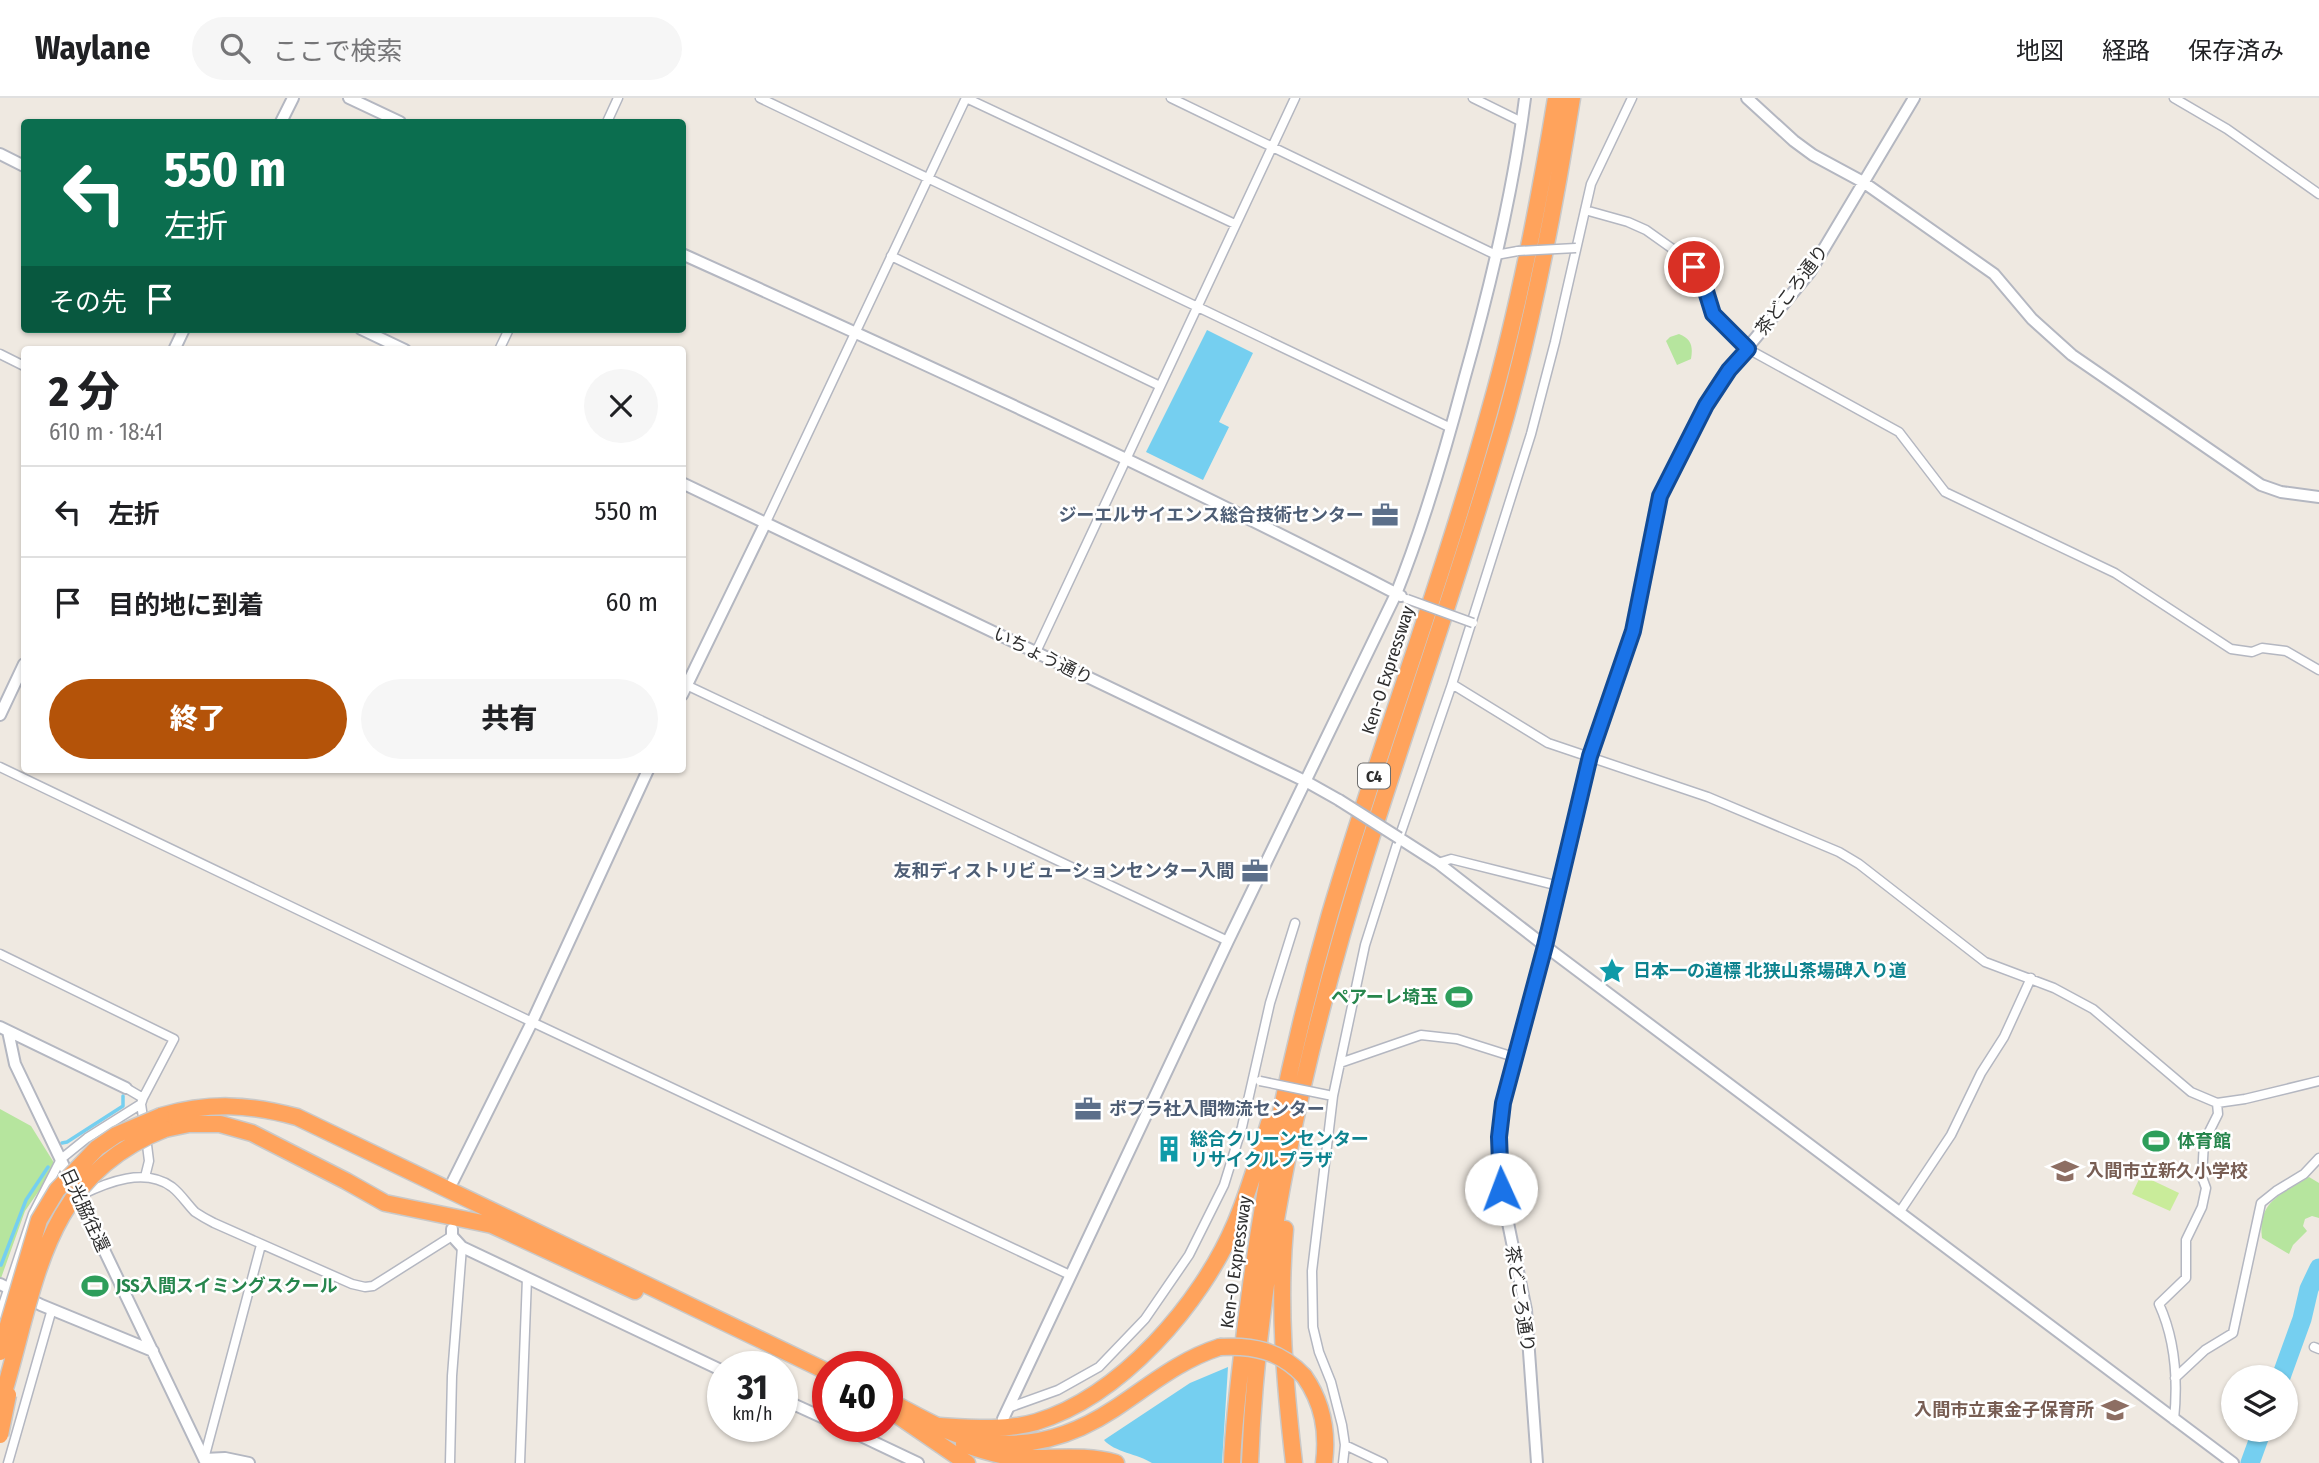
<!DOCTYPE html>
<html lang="ja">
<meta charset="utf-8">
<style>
:root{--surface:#fff;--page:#f6f6f6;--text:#202124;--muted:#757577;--line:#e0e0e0;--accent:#b45309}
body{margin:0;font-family:"Fira Sans Condensed","Noto Sans JP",sans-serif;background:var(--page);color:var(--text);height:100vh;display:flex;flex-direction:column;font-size:26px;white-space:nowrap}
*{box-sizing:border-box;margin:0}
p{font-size:23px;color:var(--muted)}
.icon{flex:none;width:38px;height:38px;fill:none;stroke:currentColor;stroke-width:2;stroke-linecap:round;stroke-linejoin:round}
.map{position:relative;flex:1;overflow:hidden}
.panel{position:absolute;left:21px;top:248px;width:665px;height:427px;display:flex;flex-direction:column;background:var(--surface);border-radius:7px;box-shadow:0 2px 5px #0004}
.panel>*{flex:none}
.guide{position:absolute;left:21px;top:21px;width:665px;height:214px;border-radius:7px;box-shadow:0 2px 5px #0004;background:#0b6e4f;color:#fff;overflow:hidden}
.fabs{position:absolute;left:2221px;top:1267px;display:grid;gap:14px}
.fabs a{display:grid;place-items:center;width:77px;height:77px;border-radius:50%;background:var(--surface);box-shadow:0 2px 5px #0004;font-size:35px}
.speed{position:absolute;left:707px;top:1253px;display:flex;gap:14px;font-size:35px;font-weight:700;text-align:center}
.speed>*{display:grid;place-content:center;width:91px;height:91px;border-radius:50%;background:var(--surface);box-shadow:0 2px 5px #0004;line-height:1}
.speed small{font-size:18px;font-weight:400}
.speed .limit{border:10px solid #d22;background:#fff;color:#111}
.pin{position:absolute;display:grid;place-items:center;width:60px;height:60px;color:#fff;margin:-30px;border:4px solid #fff;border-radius:50%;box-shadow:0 2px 7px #0007}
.me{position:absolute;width:77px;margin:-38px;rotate:358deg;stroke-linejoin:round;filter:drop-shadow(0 0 5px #0008)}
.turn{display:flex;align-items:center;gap:24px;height:147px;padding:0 28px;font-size:32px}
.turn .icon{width:91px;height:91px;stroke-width:2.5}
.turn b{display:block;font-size:49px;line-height:60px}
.then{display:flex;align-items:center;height:66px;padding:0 28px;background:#0003;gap:14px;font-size:26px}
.round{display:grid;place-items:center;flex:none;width:74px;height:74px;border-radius:37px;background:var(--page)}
.head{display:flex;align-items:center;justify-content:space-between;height:119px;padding:0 28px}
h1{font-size:42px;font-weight:800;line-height:52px}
.button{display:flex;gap:14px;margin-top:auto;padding:14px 28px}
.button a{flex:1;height:80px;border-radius:42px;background:var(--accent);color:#fff;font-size:28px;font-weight:800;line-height:80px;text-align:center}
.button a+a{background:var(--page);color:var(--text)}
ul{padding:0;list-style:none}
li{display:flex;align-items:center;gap:21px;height:91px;padding:0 28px;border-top:2px solid var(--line)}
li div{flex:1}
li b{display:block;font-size:26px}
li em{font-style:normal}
header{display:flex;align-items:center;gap:42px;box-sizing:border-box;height:98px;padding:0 35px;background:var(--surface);border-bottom:2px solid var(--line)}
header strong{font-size:33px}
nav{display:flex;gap:38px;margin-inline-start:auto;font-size:24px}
.search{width:490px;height:63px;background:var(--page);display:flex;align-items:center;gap:18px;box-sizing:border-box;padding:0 24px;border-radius:38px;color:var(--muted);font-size:26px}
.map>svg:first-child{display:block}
.green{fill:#b6e59e}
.pitch{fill:#c9ec9a}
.water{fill:#75cff0}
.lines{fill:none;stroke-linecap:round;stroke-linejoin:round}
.stream{stroke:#75cff0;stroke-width:3.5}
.river{stroke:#75cff0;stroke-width:19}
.minor-casing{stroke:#b4b7c1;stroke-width:11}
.tertiary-casing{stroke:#b4b7c1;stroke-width:14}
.motorway-casing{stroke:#c9c9c9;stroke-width:19}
.minor{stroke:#fff;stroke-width:8}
.tertiary{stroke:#fff;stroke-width:10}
.motorway{stroke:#ffa35c;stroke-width:16}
.minor-bridge-casing{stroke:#b4b7c1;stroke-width:11;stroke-linecap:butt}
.tertiary-bridge-casing{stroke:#b4b7c1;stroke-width:14;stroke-linecap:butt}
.motorway-bridge-casing{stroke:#c9c9c9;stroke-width:19;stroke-linecap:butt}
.minor-bridge{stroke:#fff;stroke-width:8}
.tertiary-bridge{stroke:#fff;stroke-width:10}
.motorway-bridge{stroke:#ffa35c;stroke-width:16}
.route-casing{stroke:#114b97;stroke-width:18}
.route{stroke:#1a73e8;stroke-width:12}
.labels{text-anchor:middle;stroke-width:5;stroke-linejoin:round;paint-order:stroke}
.shield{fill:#fff;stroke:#6d6d6d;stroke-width:2}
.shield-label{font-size:16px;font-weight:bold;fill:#2e2e2e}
.street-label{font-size:18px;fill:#2e2e2e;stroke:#fff}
.service-label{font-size:18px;font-weight:bold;fill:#4e5e75;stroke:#fff;text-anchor:end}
.culture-label{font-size:18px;font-weight:bold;fill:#0d838f;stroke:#fff;text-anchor:start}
.leisure-label{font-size:18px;font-weight:bold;fill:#27864d;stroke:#fff;text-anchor:start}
.education-label{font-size:18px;font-weight:bold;fill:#785e54;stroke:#fff;text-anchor:start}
</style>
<header>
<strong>Waylane</strong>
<div class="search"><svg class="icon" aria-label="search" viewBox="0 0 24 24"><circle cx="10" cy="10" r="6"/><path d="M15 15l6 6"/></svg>ここで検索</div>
<nav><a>地図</a><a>経路</a><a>保存済み</a></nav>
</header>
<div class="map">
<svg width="2319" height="1365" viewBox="0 0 2319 1365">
<rect width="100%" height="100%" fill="#efe9e1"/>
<!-- green -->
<path class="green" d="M1679 236C1692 241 1693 249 1691 261L1677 267 1666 243 1670 239Z
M0 1011 31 1028 56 1068 25 1113 0 1183Z
M2309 1079 2319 1085V1120L2312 1118 2305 1121 2303 1128 2307 1133 2293 1147 2289 1156 2262 1140C2257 1103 2282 1096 2309 1079Z"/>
<!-- pitch -->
<path class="pitch" d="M2141 1077 2179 1095 2170 1113 2132 1096Z"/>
<!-- water -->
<path class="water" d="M1207 232 1253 255 1219 324 1229 329 1203 382 1146 354Z
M1228 1269 1222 1365H1152C1138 1356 1114 1354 1104 1342L1190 1285Z"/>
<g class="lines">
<!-- stream -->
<path class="stream" d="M62 1045 67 1044 123 1008V998
M1 1167 26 1102 48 1069"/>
<!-- river -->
<path class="river" d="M2281 1279 2302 1221 2309 1191 2319 1170
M2250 1365 2262 1332"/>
<!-- minor casing -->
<g class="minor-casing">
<path id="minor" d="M760 0 1451 330
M966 0 1235 126
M1171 0 1496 157 1518 153
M1473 0 1522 24
M1632 0 1591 86 1555 244 1531 336 1452 586 1548 645 1708 699 1839 754 1859 766 1985 864 2054 890 2093 911 2191 994 2217 1005 2245 1001 2319 983
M2174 0 2227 31 2319 96
M607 24 618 0
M1585 112 1628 124 1646 132 1684 159 1701 177 1712 213 1718 223 1748 251 1899 334 1945 394 2115 475 2231 551 2252 554 2262 550 2286 553 2319 572
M891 158 1160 288
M499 252 509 231
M0 256 24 268
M766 424 966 0
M1036 554 1295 0
M682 585 1228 843
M0 669 532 924 1070 1177
M1438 765 1451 761 1559 788
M0 856 174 941 143 1000
M1340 965 1421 937 1457 941 1514 959
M126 990 143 1000 141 1006 144 1026
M145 1079 149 1063 146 1039
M81 1097C108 1084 145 1069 172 1089 181 1096 187 1106 195 1114 201 1118 208 1122 214 1125L352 1186 365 1189 373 1188 452 1138
M1899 1115 1951 1037 1981 975 2004 939 2031 880
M0 1216 33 1116 61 1061 87 1040 141 1006
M2314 1249 2319 1251
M2175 1280 2205 1252 2233 1235 2261 1105 2276 1093 2304 1076 2319 1060
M1008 1310 1058 1292 1099 1269 1145 1221 1189 1157 1224 1087 1242 1029 1270 905 1295 825
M2174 1322C2178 1283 2175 1241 2159 1206L2186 1180V1142L2202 1109 2206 1090 2202 1079 2204 1044 2218 1016 2217 1005
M1345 1347 1383 1365
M204 1361 261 1147
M8 1365 52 1211
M450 1365 452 1278 462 1149
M520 1365 527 1180
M1343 1365 1345 1347 1342 1327 1331 1284 1319 1254 1313 1229 1312 1173 1333 998 1365 847 1399 740 1452 586"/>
</g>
<!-- tertiary casing -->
<g class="tertiary-casing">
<path id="tertiary" d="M349 0 400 24
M1747 0 1794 43 1813 57 1863 84 1994 176 2032 221 2072 257 2261 387 2281 394 2319 399
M281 24 293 0
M0 56 24 68
M682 156C924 265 1166 376 1401 498
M361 231 405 252
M174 252 184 231
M682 385 1307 684 1339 702
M682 597 766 424
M0 617 24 566
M1399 740 1438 765 1545 848 2233 1365
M0 929 126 990
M8 933 15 966 206 1365
M453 1083 532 924 648 672
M452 1131V1138L462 1149 723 1273
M0 1186 41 1207 153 1253
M782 1301 828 1322
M1003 1321 1228 843 1396 496C1424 426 1445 354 1464 282 1490 190 1513 95 1525 0
M840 1328 918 1365
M204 1361 225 1360 249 1365
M1537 1365 1526 1212 1501 1091 1499 1039 1503 1005 1545 848 1590 658 1633 532 1660 398 1706 307 1729 272 1810 174 1914 0"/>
</g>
<!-- motorway casing -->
<g class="motorway-casing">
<path id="motorway" d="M161 1018C209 1004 249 1006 297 1019L828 1274
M165 1031 189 1026H220L252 1035 346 1083 385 1105 492 1127 635 1193
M1285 1131C1278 1209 1285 1287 1294 1365
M1304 1278C1323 1305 1328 1333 1324 1365
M887 1302C915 1316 945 1335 976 1342 1025 1353 1073 1338 1114 1311 1149 1288 1179 1262 1220 1249
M888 1311 967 1365
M940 1328C972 1330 1005 1333 1036 1324 1121 1298 1201 1206 1235 1126 1249 1093 1259 1059 1269 1025
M964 1346C983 1353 1002 1359 1023 1360 1054 1361 1086 1356 1116 1365
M1232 1365C1234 1316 1241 1266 1247 1217 1264 1082 1292 948 1330 816 1380 647 1443 481 1490 311 1519 209 1539 105 1556 0
M1250 1365C1258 1158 1305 952 1366 756 1412 610 1464 465 1506 318 1535 214 1555 107 1572 0"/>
</g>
<!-- minor -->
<use href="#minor" class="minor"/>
<!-- tertiary -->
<use href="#tertiary" class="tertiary"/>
<!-- motorway -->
<use href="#motorway" class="motorway"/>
<!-- minor-bridge casing -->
<g class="minor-bridge-casing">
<path id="minor-bridge" d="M1518 153 1576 150
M1407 501 1473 525
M1260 983 1328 997"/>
</g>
<!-- tertiary-bridge casing -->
<g class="tertiary-bridge-casing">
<path id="tertiary-bridge" d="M1339 702 1399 740"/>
</g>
<!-- motorway-bridge casing -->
<g class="motorway-bridge-casing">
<path id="motorway-bridge" d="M1220 1249C1254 1247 1280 1253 1304 1278
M0 1254 39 1122 57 1092 97 1050 116 1037 161 1018
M0 1307C36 1195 38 1080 165 1031
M0 1337 8 1297"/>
</g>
<!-- minor-bridge -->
<use href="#minor-bridge" class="minor-bridge"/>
<!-- tertiary-bridge -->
<use href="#tertiary-bridge" class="tertiary-bridge"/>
<!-- motorway-bridge -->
<use href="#motorway-bridge" class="motorway-bridge"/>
</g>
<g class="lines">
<!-- route casing -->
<g class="route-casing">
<path id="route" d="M1501 1091 1499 1039 1503 1005 1545 848 1590 658 1633 533 1660 398 1706 307 1729 272 1748 251 1713 216 1701 177 1694 169"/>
</g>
<!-- route -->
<use href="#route" class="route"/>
</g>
<!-- icons -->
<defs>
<g id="office-bare" transform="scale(2.1)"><path d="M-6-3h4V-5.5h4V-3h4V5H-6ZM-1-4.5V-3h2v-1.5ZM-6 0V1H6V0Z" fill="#5c6f8a" stroke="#fff" stroke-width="2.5" paint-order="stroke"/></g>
<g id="sight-bare" transform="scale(2.1)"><path d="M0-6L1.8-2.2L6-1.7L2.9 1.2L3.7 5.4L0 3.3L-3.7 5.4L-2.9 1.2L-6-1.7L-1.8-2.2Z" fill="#0f9aa8" stroke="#fff" stroke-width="2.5" paint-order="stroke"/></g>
<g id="stadium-bare" transform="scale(2.1)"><path d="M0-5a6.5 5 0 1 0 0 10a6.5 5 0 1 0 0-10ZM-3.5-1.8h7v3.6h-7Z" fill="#2e9e5b" stroke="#fff" stroke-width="2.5" paint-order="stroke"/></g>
<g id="building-bare" transform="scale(2.1)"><path d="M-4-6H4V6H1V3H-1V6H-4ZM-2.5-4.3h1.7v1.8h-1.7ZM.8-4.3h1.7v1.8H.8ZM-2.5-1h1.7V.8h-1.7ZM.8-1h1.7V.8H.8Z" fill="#0f9aa8" stroke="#fff" stroke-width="2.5" paint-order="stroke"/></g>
<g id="school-bare" transform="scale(2.1)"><path d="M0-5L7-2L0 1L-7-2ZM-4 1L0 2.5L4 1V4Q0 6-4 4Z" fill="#8d6e63" stroke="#fff" stroke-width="2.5" paint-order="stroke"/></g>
</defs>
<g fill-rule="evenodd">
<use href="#office-bare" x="1385" y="417"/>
<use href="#office-bare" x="1255" y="773"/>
<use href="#sight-bare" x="1612" y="873"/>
<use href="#stadium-bare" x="1459" y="899"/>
<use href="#office-bare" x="1088" y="1011"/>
<use href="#stadium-bare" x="2156" y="1043"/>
<use href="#building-bare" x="1169" y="1051"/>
<use href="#school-bare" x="2065" y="1073"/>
<use href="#stadium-bare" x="95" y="1188"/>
<use href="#school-bare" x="2115" y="1312"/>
</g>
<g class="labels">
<!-- shield labels -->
<rect class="shield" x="1358" y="665.5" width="32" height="25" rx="5"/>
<g class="shield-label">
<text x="1374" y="684">C4</text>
</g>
<!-- street labels -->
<g class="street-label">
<text transform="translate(1792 192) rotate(-53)" y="6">茶どころ通り</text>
<text transform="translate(1043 558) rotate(26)" y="6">いちょう通り</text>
<text transform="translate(1388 572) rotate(-72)" y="6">Ken-O Expressway</text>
<text transform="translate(85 1112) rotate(65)" y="6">日光脇往還</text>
<text transform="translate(1236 1164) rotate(-82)" y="6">Ken-O Expressway</text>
<text transform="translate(1520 1201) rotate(81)" y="6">茶どころ通り</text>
</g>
<!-- service labels -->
<g class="service-label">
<text x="1364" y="423">ジーエルサイエンス総合技術センター</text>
<text x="1234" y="779">友和ディストリビューションセンター入間</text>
<text x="1109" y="1017" text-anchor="start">ポプラ社入間物流センター</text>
</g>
<!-- culture labels -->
<g class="culture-label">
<text x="1633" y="879">日本一の道標 北狭山茶場碑入り道</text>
<text x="1190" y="1047">総合クリーンセンター<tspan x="1190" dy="21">リサイクルプラザ</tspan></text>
</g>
<!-- leisure labels -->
<g class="leisure-label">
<text x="1438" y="905" text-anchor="end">ペアーレ埼玉</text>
<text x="2177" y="1049">体育館</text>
<text x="116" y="1194">JSS入間スイミングスクール</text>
</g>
<!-- education labels -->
<g class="education-label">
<text x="2086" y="1079">入間市立新久小学校</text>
<text x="2094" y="1318" text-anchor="end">入間市立東金子保育所</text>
</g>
</g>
</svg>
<div class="fabs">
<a><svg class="icon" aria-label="layers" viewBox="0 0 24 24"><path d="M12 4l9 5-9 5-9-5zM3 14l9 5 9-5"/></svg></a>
</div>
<div class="speed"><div>31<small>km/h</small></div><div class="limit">40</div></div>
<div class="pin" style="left:1694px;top:169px;background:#d93025"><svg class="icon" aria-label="arrive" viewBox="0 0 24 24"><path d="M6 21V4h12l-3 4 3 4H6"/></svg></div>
<svg class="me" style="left:1501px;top:1091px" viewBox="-20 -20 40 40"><circle r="19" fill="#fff"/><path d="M0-13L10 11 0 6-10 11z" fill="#1a73e8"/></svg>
<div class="guide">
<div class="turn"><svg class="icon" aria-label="left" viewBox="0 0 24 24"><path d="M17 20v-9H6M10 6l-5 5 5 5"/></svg><div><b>550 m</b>左折</div></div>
<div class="then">その先<svg class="icon" aria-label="arrive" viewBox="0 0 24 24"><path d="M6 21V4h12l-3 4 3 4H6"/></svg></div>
</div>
<section class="panel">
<div class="head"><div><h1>2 分</h1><p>610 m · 18:41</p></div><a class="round"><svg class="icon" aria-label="close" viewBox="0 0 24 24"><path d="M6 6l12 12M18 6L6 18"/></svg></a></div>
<ul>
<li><svg class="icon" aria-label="left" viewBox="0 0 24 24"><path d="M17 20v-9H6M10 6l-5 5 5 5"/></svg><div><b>左折</b></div><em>550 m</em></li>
<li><svg class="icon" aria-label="arrive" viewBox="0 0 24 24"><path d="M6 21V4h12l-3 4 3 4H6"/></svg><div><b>目的地に到着</b></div><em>60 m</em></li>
</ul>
<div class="button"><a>終了</a><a>共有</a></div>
</section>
</div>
